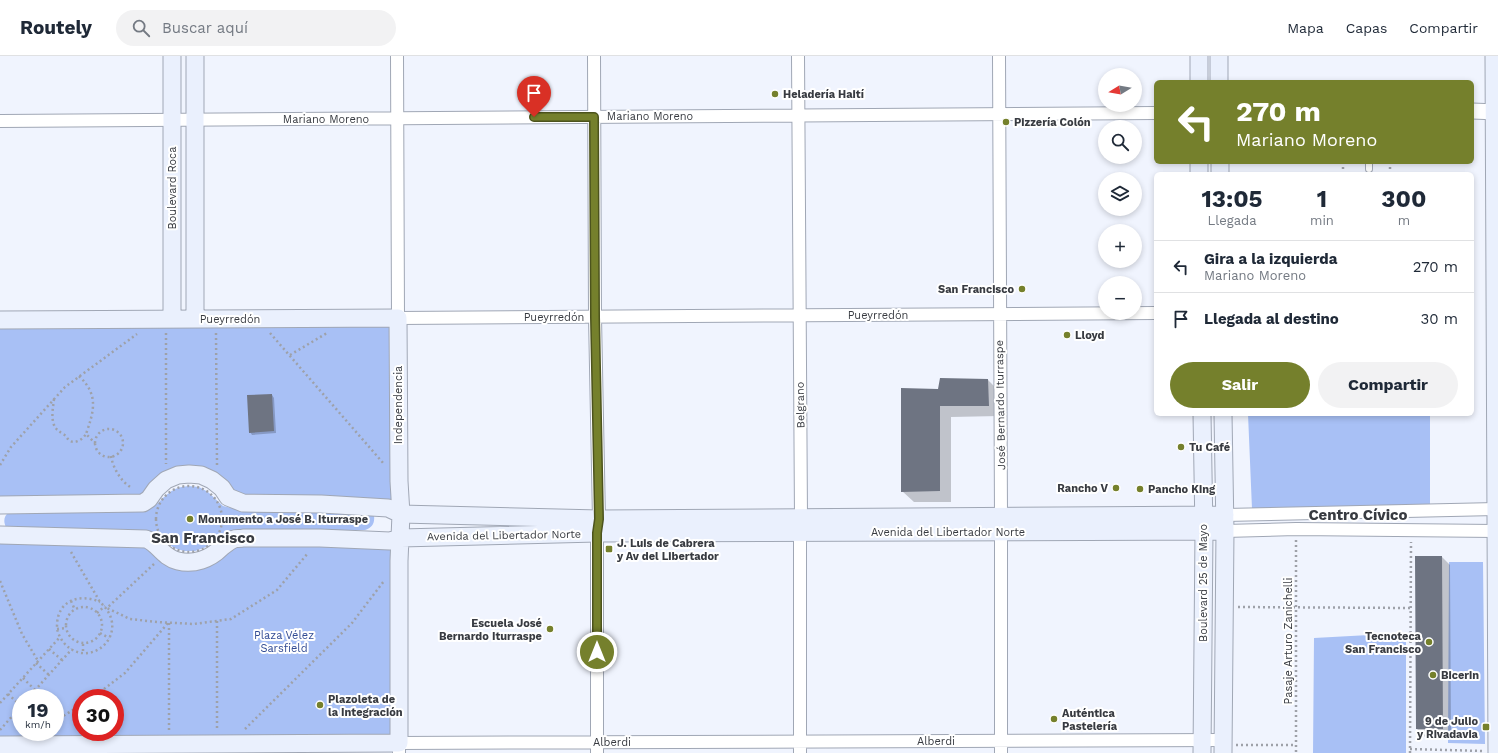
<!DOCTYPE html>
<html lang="es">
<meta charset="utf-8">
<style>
:root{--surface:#fff;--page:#f2f2f3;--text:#1f2937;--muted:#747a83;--line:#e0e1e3;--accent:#75802c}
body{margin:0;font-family:"Work Sans",sans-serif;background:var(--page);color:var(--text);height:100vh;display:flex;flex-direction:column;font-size:15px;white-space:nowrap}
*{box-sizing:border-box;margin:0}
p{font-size:13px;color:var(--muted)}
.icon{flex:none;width:22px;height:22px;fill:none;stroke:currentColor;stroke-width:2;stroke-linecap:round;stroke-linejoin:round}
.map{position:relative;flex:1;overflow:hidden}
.drawer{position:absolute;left:1154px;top:116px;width:320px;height:244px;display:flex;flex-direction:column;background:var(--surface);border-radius:6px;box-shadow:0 2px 6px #0003}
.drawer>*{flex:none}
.top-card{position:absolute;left:1154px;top:24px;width:320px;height:84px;border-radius:6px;box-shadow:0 2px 6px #0003;background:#75802c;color:#fff;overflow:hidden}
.needle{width:26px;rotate:259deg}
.tools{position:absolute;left:1098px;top:12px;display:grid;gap:8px}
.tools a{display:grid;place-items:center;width:44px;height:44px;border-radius:50%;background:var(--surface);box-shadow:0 2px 6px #0003;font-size:20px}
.speed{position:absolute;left:12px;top:633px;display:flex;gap:8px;font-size:20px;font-weight:700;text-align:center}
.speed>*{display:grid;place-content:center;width:52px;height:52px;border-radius:50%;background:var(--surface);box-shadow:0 2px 6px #0003;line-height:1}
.speed small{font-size:10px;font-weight:400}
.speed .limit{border:6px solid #d22;background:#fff;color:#111}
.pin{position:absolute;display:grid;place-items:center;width:34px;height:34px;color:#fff;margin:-41px -17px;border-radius:50% 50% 50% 0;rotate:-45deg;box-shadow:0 0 4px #0007}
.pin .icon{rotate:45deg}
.me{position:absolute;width:44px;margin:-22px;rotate:0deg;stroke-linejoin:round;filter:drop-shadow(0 0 3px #0008)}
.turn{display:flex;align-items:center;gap:14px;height:84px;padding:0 16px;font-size:18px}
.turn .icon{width:52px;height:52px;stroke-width:2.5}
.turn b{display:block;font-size:28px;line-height:34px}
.eta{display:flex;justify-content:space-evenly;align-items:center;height:68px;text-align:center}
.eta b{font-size:24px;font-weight:700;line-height:28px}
.button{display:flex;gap:8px;margin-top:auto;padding:8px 16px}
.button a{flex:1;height:46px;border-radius:24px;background:var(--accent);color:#fff;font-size:16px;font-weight:700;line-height:46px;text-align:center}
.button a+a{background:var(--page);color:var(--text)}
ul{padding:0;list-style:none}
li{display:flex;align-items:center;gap:12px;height:52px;padding:0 16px;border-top:1px solid var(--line)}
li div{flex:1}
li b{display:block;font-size:15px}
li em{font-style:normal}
header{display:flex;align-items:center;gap:24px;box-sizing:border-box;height:56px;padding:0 20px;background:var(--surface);border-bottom:1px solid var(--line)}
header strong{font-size:19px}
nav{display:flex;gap:22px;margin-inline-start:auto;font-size:14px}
.search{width:280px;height:36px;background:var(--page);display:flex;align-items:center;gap:10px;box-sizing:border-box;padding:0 14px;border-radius:22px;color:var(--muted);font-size:15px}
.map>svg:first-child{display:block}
.green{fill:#a8c0f5;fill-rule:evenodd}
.shadow{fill:#0003}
.building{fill:#6e7482}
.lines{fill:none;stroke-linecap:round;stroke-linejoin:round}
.service-casing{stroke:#a0a7b5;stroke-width:8}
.minor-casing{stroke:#a0a7b5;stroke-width:14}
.tertiary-casing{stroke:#a0a7b5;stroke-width:17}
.secondary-casing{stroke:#a0a7b5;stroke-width:19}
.path{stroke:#9ea1a9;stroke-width:2.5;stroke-dasharray:2 3;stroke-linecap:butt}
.service{stroke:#fff;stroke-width:6}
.minor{stroke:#fff;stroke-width:12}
.tertiary{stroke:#fff;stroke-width:15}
.secondary{stroke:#eaf0fd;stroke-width:17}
.route-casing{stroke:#4c531d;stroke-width:10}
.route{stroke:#75802c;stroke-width:7}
.poi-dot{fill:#75802c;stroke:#fff;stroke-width:1.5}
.labels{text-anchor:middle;stroke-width:4;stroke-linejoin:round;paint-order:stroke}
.poi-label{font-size:11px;font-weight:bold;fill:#383b41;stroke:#fff;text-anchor:start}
.street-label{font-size:11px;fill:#383b41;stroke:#fff}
.park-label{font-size:11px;fill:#314b94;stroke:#fff}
.district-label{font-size:15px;font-weight:bold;fill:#383b41;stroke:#fff}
</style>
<header>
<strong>Routely</strong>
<div class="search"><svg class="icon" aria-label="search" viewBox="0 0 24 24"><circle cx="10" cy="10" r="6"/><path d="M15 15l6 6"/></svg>Buscar aquí</div>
<nav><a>Mapa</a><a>Capas</a><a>Compartir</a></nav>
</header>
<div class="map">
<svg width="1498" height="697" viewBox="0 0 1498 697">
<rect width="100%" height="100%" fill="#f0f4fe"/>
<!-- green -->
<path class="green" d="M398 262 401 458 243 447 189 418 149 443 0 449V264Z
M1248 358H1430V448L1252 453Z
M188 430 199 431 208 436 223 450 240 454 363 453 374 460C375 467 372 472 365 474L241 476 222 480 206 491 195 495H184L174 492 165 485 156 481 6 471C3 465 4 460 9 456L148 453C158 450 161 442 169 437 175 432 181 431 188 430Z
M0 479 146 483 179 505 223 491 401 482 399 687 0 689ZM21 642H55V676H21ZM81 642H115V676H81Z
M1449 506H1483L1485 688 1448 687Z
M1406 577V697H1313L1314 582Z"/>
<!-- shadow -->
<path class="shadow" d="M988 324 999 335V360L951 361V446H914L902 435 939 334Z
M272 339 274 342 276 377 252 379 250 376Z
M1442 501 1450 509 1451 681H1425L1417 673Z"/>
<!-- building -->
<path class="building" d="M940 322 988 323 989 350H940V435L901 436V332L938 333Z
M272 338 274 375 249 377 247 339Z
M1415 500H1442L1443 673H1416Z"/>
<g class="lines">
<!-- service casing -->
<g class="service-casing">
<path id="service" d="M1369 113V106"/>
</g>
<!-- minor casing -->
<g class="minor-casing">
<path id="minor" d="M397 0 398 262 1156 257
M594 0 595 261 599 463 597 477V697
M798 0 801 462 800 464V697
M999 0 1001 461V697
M0 65 1156 57
M1225 459 1496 453
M1225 475 1296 473 1496 475
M399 697V687L1223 684"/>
</g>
<!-- tertiary casing -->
<g class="tertiary-casing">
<path id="tertiary" d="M1472 55 1498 56"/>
</g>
<!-- secondary casing -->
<g class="secondary-casing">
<path id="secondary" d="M172 0V263
M195 0V263
M1494 0 1497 697
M1199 26V0
M1219 26V0
M1199 106V118
M1220 106V118
M0 264 398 262 399 425 401 458 399 505V687L0 689
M1202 358 1204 475 1202 697
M1223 358 1225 475 1223 697
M0 449 143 447 149 443 156 433 166 424 178 419 189 418 201 419 212 424 222 432 228 441 243 447 321 448 388 452 401 458 599 463 1225 459
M0 479 146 483C158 487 162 501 178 505 194 509 210 503 221 492 225 489 229 485 234 483 236 482 240 483 243 482H320L390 485 401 482 597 477 1225 475"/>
</g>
<!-- path -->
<path class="path" d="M1343 118V106
M1390 118V106
M166 277V408
M216 277 217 410
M270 277 384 408
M290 299 327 277
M79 320C99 339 94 355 86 378
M54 343C53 352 51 361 54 369 56 374 59 375 63 378 66 379 67 383 70 385 76 388 83 383 86 378L95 387
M95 387a14 14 0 1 1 28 0a14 14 0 1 1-28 0Z
M111 400C113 412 121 426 132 432
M0 409 11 391 65 331 137 278
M156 463a33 33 0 1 1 66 0a33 33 0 1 1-66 0Z
M1296 484V697
M71 496 100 546C134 577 89 616 64 587 60 582 57 576 57 570 57 544 80 537 100 546
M154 508 107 552 130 563 157 566 194 568 231 563 277 534 308 497
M0 525 22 578 38 605
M71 545 75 554
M66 569a18 18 0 1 1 36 0a18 18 0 1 1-36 0Z
M1238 551 1410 552
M97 557 105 550
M217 565V674
M169 567V674
M57 573 66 572
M100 577 109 582
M83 588V597
M49 593 62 604
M36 607 49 619
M23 622 35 634
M8 638 21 650
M28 642 72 593
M92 642 125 617 168 567
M0 647 60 581
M55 665 81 649
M245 673 352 567 384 525
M0 674 21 650
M1236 689H1296
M1410 693 1483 695
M1410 697 1411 486"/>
<!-- service -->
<use href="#service" class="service"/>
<!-- minor -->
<use href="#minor" class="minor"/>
<!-- tertiary -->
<use href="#tertiary" class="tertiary"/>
<!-- secondary -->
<use href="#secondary" class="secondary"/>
</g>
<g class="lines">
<!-- route casing -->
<g class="route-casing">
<path id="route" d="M534 61H594L595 261 599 463 597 477V596"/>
</g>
<!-- route -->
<use href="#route" class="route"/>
</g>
<!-- markers -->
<g class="poi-dot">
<circle cx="775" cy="38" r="4"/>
<circle cx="1006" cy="66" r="4"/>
<circle cx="1022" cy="233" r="4"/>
<circle cx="1067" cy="279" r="4"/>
<circle cx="1181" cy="391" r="4"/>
<circle cx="1116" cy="432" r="4"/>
<circle cx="1140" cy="433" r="4"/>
<circle cx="190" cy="463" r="4"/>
<rect x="605" y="489" width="8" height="8" rx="2"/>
<circle cx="550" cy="573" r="4"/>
<circle cx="1429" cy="586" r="4"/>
<circle cx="1433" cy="619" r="4"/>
<circle cx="320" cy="649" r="4"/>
<circle cx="1054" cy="663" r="4"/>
<rect x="1482" y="667" width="8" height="8" rx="2"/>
</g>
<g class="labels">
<!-- poi labels -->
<g class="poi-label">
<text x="783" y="42">Heladería Haití</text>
<text x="1014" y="70">Pizzería Colón</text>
<text x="1014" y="237" text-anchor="end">San Francisco</text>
<text x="1075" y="283">Lloyd</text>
<text x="1189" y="395">Tu Café</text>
<text x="1108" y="436" text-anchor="end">Rancho V</text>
<text x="1148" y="437">Pancho King</text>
<text x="198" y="467">Monumento a José B. Iturraspe</text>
<text x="617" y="491">J. Luis de Cabrera<tspan x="617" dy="13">y Av del Libertador</tspan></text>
<text x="542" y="571" text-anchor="end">Escuela José<tspan x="542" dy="13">Bernardo Iturraspe</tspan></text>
<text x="1421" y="584" text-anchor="end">Tecnoteca<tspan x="1421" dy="13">San Francisco</tspan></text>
<text x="1441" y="623">Bicerin</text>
<text x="328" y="647">Plazoleta de<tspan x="328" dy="13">la Integración</tspan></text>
<text x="1062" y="661">Auténtica<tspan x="1062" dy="13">Pastelería</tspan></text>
<text x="1478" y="669" text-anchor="end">9 de Julio<tspan x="1478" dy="13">y Rivadavia</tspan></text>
</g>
<!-- street labels -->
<g class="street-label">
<text x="650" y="64">Mariano Moreno</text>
<text x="326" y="67">Mariano Moreno</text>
<text transform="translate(172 132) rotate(-90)" y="4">Boulevard Roca</text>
<text x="878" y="263">Pueyrredón</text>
<text x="554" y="265">Pueyrredón</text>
<text x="230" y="267">Pueyrredón</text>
<text transform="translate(398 349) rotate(-90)" y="4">Independencia</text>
<text transform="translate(800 349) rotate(-91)" y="4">Belgrano</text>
<text transform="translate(1000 349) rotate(-91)" y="4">José Bernardo Iturraspe</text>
<text x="948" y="480">Avenida del Libertador Norte</text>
<text transform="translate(504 479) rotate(-1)" y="4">Avenida del Libertador Norte</text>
<text transform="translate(1203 527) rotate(-90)" y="4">Boulevard 25 de Mayo</text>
<text transform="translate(1288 585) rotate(-90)" y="4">Pasaje Arturo Zanichelli</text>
<text x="936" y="689">Alberdi</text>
<text x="612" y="690">Alberdi</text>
</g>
<!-- park labels -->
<g class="park-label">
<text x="284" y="583">Plaza Vélez<tspan x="284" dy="13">Sarsfield</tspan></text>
</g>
<!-- district labels -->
<g class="district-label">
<text x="1358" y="464">Centro Cívico</text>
<text x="203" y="487">San Francisco</text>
</g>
</g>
</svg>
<div class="tools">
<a><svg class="needle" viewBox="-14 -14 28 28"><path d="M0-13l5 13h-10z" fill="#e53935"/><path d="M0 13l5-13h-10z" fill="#747a83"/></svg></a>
<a><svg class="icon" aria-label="search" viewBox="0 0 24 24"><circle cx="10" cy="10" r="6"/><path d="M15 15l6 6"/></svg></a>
<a><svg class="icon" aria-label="layers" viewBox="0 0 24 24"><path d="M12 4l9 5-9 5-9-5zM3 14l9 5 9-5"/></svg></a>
<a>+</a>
<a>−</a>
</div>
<div class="speed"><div>19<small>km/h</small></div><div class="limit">30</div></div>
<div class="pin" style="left:534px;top:61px;background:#d93025"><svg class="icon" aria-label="arrive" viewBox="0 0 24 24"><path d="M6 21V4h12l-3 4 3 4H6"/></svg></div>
<svg class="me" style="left:597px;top:596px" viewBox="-20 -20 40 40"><circle r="17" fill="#75802c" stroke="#fff" stroke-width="3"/><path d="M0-11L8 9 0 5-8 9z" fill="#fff"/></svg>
<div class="top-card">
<div class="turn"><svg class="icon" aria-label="left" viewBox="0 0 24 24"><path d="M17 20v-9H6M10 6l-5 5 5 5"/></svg><div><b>270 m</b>Mariano Moreno</div></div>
</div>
<section class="drawer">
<div class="eta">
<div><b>13:05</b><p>Llegada</p></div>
<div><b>1</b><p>min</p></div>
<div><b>300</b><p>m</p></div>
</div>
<ul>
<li><svg class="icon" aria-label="left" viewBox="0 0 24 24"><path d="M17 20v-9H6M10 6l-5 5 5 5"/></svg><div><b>Gira a la izquierda</b><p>Mariano Moreno</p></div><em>270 m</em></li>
<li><svg class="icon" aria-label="arrive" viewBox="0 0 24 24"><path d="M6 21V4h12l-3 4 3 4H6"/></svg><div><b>Llegada al destino</b></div><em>30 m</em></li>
</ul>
<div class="button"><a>Salir</a><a>Compartir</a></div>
</section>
</div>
